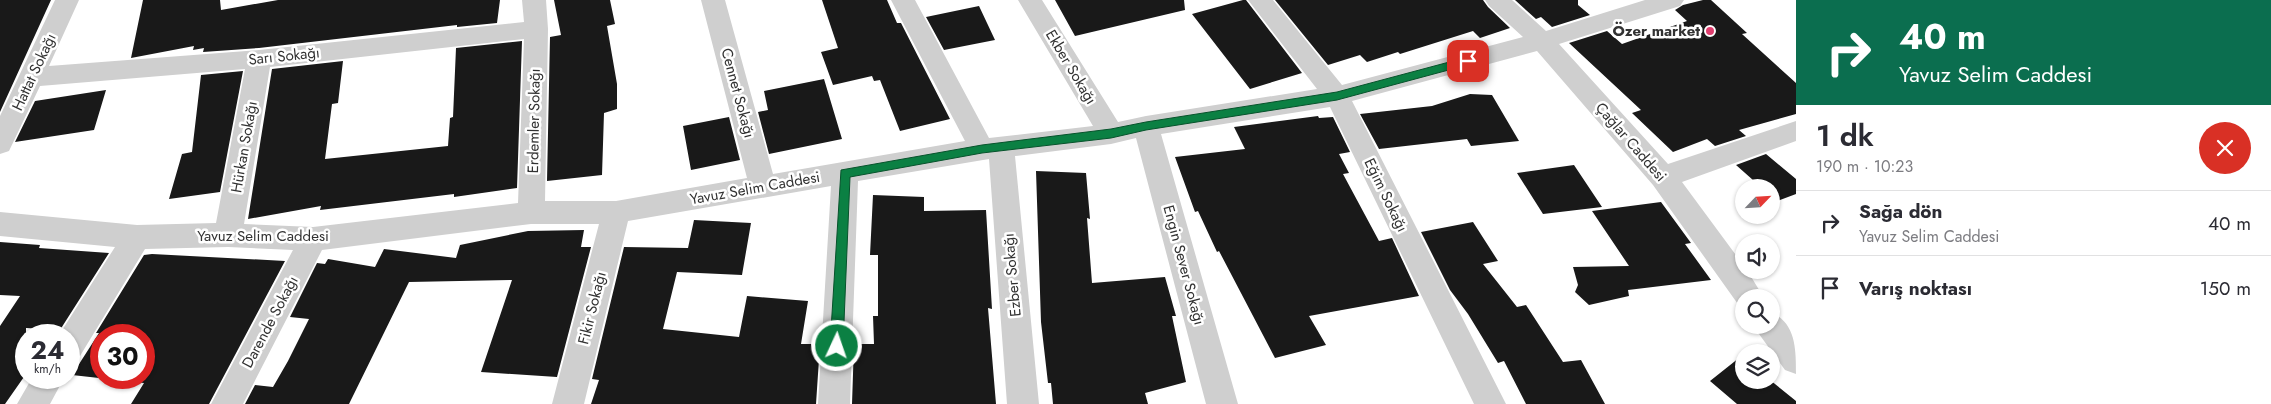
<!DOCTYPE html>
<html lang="tr">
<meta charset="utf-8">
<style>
:root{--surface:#fff;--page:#f7f7f7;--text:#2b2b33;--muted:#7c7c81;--line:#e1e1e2}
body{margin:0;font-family:Jost,sans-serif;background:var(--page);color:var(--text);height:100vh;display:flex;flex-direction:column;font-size:19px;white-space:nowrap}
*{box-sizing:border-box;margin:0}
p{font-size:16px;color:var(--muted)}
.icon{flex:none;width:28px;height:28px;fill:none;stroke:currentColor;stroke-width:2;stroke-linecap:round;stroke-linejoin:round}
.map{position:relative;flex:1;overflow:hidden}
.details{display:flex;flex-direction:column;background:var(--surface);width:475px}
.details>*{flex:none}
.top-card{background:#0b6e4f;color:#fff;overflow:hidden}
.needle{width:32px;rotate:65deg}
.tools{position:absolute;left:1735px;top:179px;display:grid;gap:10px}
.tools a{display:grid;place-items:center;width:45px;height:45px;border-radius:50%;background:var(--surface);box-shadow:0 1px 4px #0004;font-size:25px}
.speed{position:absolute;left:15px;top:324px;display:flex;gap:10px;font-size:25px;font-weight:700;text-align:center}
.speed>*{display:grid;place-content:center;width:65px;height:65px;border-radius:50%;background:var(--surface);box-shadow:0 1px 4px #0004;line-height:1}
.speed small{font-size:12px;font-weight:400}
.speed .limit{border:8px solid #d22;background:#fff;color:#111}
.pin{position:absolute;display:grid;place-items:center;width:42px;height:42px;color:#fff;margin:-21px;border-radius:10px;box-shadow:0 2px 8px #0006}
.me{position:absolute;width:55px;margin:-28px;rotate:3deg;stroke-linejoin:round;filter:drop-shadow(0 0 4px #0008)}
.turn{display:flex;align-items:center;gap:18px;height:105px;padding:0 20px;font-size:22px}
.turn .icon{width:65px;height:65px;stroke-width:2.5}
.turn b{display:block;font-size:35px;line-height:42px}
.round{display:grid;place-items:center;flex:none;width:52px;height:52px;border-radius:26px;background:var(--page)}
.overview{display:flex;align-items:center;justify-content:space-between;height:85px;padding:0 20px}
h1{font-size:30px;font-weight:600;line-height:38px}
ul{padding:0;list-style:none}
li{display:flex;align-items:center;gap:15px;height:65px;padding:0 20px;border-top:1px solid var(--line)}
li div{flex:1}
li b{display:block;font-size:19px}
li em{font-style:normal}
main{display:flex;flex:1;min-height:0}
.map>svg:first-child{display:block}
.building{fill:#191919;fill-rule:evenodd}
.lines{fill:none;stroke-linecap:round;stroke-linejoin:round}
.minor{fill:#cfcfcf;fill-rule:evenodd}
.route{fill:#0b8043;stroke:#07532c}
.poi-dot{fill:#df3e6e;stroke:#fff;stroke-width:2}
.labels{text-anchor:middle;stroke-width:5;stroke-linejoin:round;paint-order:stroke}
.poi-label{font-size:15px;font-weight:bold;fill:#323232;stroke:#fff;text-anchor:end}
.street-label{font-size:15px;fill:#323232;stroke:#fff}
</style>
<main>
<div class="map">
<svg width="1796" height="404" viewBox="0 0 1796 404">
<rect width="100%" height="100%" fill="#fff"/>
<!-- building -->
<path class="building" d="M0 0H51L0 112Z
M143 0H220L221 10 278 0H500L497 23 457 27V25L259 48 203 52 204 48 193 50 194 46 131 58Z
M554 0H610L615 24 607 26 617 84V109L604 113 602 175 547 181 550 37 561 35Z
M822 0H887L897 23H901L950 119 900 131 880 80 874 81 872 76 833 85 821 52 838 48Z
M1055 0H1184L1185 10 1075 36Z
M1243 0H1246L1302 73 1250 89 1192 14Z
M1275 0H1483L1488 7 1510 28 1480 38 1473 31 1400 54 1398 52 1367 62 1360 55 1328 65Z
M1515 0H1578V5L1590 15 1552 27 1541 17 1536 19Z
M1703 0H1711L1747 33 1742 34 1796 83V114L1739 130 1746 136 1715 146 1707 139 1673 152 1632 113 1641 110 1569 43 1607 31 1622 44 1687 21 1675 10 1683 5Z
M979 6 995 40 944 50 926 17Z
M522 41 517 188 454 197V194L320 210 321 206 248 219 272 69 343 61 338 103 332 104 325 159 448 146 450 118 453 117 456 48Z
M243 71 220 192 169 199 182 154 192 152 201 75Z
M824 79 842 139 769 154 758 112 768 110 764 91Z
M106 90 94 130 15 142 35 101Z
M1470 94 1492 95 1519 141 1471 146 1467 139 1379 149 1360 114 1432 106Z
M1318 116 1319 118 1333 117 1350 152 1339 154 1349 173 1343 174 1379 241 1392 238 1419 296 1309 316 1326 345 1275 358 1219 251 1217 252 1198 211 1195 212 1175 157 1245 149 1234 127Z
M729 117 740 160 691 170 683 126Z
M1766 154 1796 179V194L1777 201 1771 196V188H1762L1736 165Z
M1574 165 1602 207 1543 214 1517 173Z
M1036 171 1086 173 1090 219 1087 218 1092 283 1165 277 1176 316H1172L1186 382 1145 393 1148 404H1053L1051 383H1048L1041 322Z
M873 195 924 197V211L986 210 992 309 988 308 996 404H852L854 344H874L873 316H878V255H870Z
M1661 202 1691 243 1685 244 1711 280 1628 290 1629 296 1589 305 1575 292 1578 285 1573 267 1629 266 1592 211Z
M694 220 751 223 742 275 677 272 663 329 739 337 747 296 808 301 801 344H820L816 404H591L599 380 592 379 624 247 688 248Z
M1473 222 1498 261 1483 264 1517 307 1526 305 1563 362 1581 360 1605 404H1526L1504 361 1498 363 1468 314 1450 290 1421 232Z
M584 230 581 247H591L557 377 481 372 512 280 409 282 349 404H245L255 385 273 387 288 361 309 319 290 317 317 263 325 264 328 259 375 267 384 249 456 258 460 245 528 231Z
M0 242 40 245 39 248 109 253 60 330 26 328V374L5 404H0V326L20 296 0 295Z
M152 254 285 261 209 404H131L144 383 72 375 99 333H96L144 255ZM101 335H144V378H101Z
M1744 354V380H1770L1796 401V404H1737L1710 381Z"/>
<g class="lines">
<!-- minor -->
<path class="minor" d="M55 0H79L49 66 259 50 524 22 522 0H546L548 29 545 201H616L747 178 701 0H725L773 174 965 141 891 0H915L989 138 1093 126 1018 0H1042L1118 122 1146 116 1317 89 1248 0H1273L1342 85 1523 37 1489 6 1485 0H1512L1546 31 1645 0H1684L1680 6 1559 44 1668 164 1796 121V141L1682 182 1744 266V270H1747L1764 298H1744V309L1740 307 1653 185 1537 51 1352 101 1506 404H1474L1330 107 1161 134 1238 404H1206L1136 138 1111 144 1015 156 1039 404H1007L989 159 858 181 850 404H818L831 186 628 221 584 404H552L599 224H531L322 250 243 404H211L293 250 228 247 145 249 80 356 69 360V335H59L115 247 0 236V212L137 225 216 223 245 69 40 86 9 151 0 154V116ZM524 39 518 203 313 227 244 224 270 67Z
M1771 312C1796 323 1796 349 1796 374L1785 370 1759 334 1755 325H1771Z
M32 378H64L50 404H17Z"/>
</g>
<!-- route -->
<path class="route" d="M1468 57 1473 61 1471 64 1337 100 1146 130 1111 138 982 153 850 177 843 346 841 350 837 352 832 350 830 346 841 170 982 145 1111 129 1146 122 1337 92Z"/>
<!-- markers -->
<circle class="poi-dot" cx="1710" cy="31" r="5"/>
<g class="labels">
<!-- poi labels -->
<g class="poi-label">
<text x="1700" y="36">Özer market</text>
</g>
<!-- street labels -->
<g class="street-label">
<text transform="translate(284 56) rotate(-6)" y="5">Sarı Sokağı</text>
<text transform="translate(1071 67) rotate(59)" y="5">Ekber Sokağı</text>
<text transform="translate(34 72) rotate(-65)" y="5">Hattat Sokağı</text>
<text transform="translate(738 93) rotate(75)" y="5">Cennet Sokağı</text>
<text transform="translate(534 121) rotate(-89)" y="5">Erdemler Sokağı</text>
<text transform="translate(1631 142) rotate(49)" y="5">Çağlar Caddesi</text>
<text transform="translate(244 147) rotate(-80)" y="5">Hürkan Sokağı</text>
<text transform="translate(755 188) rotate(-10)" y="5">Yavuz Selim Caddesi</text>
<text transform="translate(1386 195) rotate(64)" y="5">Eğim Sokağı</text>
<text x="263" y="241">Yavuz Selim Caddesi</text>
<text transform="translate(1184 265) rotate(75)" y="5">Engin Sever Sokağı</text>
<text transform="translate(1012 275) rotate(-95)" y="5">Ezber Sokağı</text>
<text transform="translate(592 308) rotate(-76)" y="5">Fikir Sokağı</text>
<text transform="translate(270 322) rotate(-62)" y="5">Darende Sokağı</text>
</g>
</g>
</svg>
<div class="tools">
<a><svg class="needle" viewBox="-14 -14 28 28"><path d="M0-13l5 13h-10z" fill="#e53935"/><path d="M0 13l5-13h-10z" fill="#7c7c81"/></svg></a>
<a><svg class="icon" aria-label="sound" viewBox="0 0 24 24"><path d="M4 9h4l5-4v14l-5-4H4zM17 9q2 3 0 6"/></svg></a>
<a><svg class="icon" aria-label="search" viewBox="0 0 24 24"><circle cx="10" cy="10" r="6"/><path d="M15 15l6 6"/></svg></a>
<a><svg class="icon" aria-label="layers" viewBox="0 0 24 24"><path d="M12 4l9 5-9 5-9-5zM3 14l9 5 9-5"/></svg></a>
</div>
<div class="speed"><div>24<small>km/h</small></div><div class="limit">30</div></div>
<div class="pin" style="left:1468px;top:61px;background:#d93025"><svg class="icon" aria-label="arrive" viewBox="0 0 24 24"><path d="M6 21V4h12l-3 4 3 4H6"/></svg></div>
<svg class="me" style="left:837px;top:346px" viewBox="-20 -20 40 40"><circle r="17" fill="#0b8043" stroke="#fff" stroke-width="3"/><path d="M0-11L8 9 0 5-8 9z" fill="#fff"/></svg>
</div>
<section class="details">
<div class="top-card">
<div class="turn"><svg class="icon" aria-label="right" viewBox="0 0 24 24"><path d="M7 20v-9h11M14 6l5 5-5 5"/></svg><div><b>40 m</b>Yavuz Selim Caddesi</div></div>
</div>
<div class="overview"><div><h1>1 dk</h1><p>190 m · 10:23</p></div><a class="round" style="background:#d93025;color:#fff"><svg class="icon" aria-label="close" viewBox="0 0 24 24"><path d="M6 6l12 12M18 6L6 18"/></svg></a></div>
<ul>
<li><svg class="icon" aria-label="right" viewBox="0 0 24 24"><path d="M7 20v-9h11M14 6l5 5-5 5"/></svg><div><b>Sağa dön</b><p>Yavuz Selim Caddesi</p></div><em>40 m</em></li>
<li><svg class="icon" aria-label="arrive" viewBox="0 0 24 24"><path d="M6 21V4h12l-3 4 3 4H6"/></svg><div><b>Varış noktası</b></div><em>150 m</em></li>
</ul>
</section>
</main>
